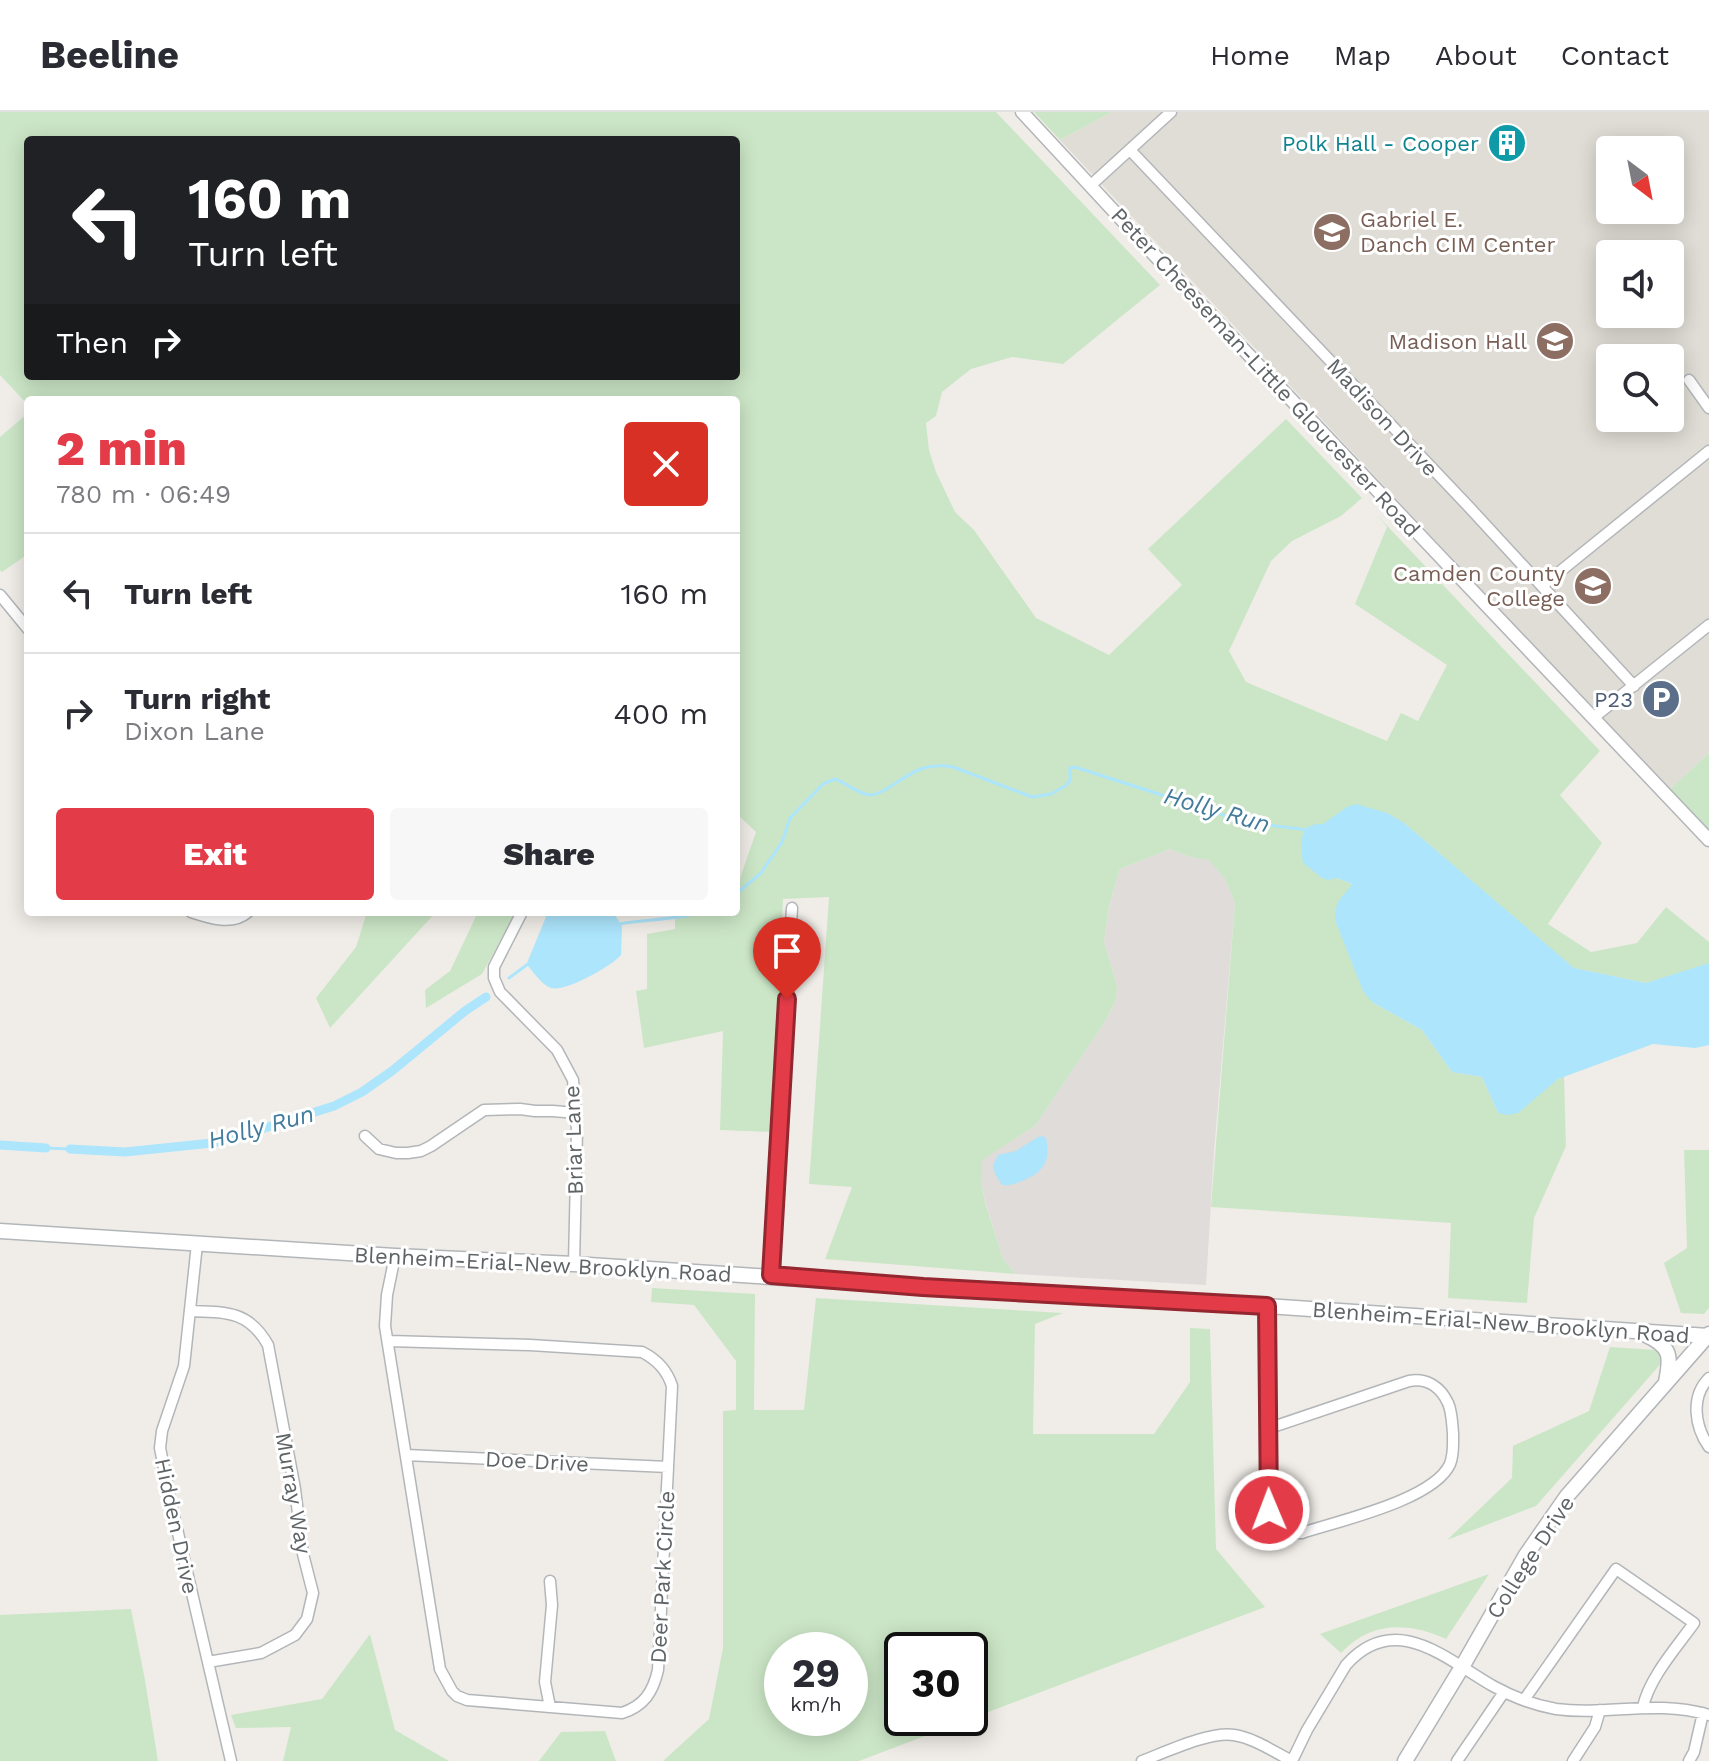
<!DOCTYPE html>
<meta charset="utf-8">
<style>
:root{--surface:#fff;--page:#f7f7f7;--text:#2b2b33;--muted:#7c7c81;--line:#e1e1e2;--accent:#e33b48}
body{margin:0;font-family:"Work Sans",sans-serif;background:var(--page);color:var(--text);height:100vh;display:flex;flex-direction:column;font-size:30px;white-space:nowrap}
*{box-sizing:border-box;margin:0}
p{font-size:26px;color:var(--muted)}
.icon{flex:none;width:44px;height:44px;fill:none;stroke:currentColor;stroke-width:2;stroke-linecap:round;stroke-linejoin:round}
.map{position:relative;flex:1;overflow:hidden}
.details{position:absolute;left:24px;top:284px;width:716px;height:520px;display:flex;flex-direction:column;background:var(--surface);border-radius:8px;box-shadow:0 4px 20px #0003}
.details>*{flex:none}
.guide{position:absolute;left:24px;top:24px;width:716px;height:244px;border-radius:8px;box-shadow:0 4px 20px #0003;background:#202124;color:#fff;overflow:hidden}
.needle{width:52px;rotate:148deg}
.controls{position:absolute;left:1596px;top:24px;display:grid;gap:16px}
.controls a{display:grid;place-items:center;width:88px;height:88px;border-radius:8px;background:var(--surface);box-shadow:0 4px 20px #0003;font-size:40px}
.speed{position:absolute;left:764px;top:1520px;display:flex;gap:16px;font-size:40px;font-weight:700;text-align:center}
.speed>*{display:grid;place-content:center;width:104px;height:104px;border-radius:50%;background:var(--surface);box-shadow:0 4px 20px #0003;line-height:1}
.speed small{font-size:20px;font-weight:400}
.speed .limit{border:4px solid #111;border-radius:12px;background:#fff;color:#111}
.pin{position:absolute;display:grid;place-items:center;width:68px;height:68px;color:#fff;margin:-82px -34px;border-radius:50% 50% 50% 0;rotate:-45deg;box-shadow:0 0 8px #0007}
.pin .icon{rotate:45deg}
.me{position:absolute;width:88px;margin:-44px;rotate:359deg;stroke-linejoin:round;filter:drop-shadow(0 0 6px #0008)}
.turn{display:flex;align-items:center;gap:28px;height:168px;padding:0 32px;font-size:36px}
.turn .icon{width:104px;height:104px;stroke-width:2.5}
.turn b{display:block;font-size:56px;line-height:68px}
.then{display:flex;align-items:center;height:76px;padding:0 32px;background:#0003;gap:16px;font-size:30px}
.round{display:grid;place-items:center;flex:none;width:84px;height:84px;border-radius:8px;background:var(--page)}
.headline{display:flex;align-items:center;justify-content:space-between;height:136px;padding:0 32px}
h1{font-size:48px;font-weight:800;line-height:60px;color:var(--accent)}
.cta{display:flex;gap:16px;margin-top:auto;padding:16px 32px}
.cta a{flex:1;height:92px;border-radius:8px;background:var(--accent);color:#fff;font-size:32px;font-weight:800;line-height:92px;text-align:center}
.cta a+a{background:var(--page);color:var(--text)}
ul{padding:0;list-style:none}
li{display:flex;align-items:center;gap:24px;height:120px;padding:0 32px;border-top:2px solid var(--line)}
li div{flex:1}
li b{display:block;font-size:30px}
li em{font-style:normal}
header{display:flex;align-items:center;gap:48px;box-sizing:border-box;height:112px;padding:0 40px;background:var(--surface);border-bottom:2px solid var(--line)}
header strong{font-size:38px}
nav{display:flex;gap:44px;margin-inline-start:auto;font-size:28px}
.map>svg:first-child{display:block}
.industrial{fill:#dfdcda}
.education{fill:#e0ddd6;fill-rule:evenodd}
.green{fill:#cbe6c6;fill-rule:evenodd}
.water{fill:#ace5fc}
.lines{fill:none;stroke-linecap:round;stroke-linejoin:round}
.stream{stroke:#ace5fc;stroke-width:3}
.canal{stroke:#ace5fc;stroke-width:9}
.minor-casing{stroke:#b3b6b9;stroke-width:13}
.tertiary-casing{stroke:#b3b6b9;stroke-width:15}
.secondary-casing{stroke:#b2b6b9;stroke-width:17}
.minor{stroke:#fff;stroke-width:10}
.tertiary{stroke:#fff;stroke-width:12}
.secondary{stroke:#fff;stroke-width:14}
.route-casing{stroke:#94262f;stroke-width:20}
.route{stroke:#e33b48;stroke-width:14}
.labels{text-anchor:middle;stroke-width:6;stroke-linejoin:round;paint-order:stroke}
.culture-label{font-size:22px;fill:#0d838f;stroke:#fff;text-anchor:end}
.education-label{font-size:22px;fill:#785e54;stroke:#fff;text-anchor:end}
.street-label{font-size:22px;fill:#5f6467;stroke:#fff}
.service-label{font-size:22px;fill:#4e5e75;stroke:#fff;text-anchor:end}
.water-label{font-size:24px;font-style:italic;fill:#427c9d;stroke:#fff}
</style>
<header>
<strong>Beeline</strong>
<nav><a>Home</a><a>Map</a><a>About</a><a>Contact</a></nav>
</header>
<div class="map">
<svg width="1709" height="1649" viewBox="0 0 1709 1649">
<rect width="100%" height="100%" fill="#f0ede8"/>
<!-- industrial -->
<path class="industrial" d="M1170 737 1190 745 1209 747 1225 767 1235 791 1214 1040 1206 1173 1016 1162 1003 1147 985 1089 981 1070V1048L1035 1014 1106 908 1116 888 1117 873 1104 830 1109 794 1120 757Z"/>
<!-- education -->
<path class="education" d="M1112 0H1709V641L1669 678 1060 28ZM1610 38H1670V98H1610ZM1610 142H1670V202H1610ZM1610 246H1670V306H1610Z"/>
<!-- green -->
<path class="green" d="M0 0H996L1160 173 1063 252 1012 245 971 257 942 280 936 304 926 311 929 338 936 360 955 400 974 418 1036 506 1109 543 1182 473 1148 437 1286 307 1362 386 1341 404 1292 429 1271 449 1229 539 1246 570 1387 629 1401 601 1418 609 1447 553 1355 492 1387 415 1376 402 1600 639 1560 683 1602 731 1548 812 1591 840 1637 831 1666 795 1709 830V852L1646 871 1573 856 1404 711 1306 754 1352 772 1372 890 1422 918 1452 960 1482 965 1498 1001 1564 964 1566 1034 1534 1106 1527 1191 1448 1186 1451 1111 1211 1095 1235 791 1225 767 1209 748 1190 745 1170 737 1120 757 1109 794 1104 830 1117 873 1116 888 1106 908 1035 1014 982 1048 981 1070 985 1090 1003 1147 1016 1162 825 1147 852 1075 809 1072 829 785 783 787 773 1020 720 1018 723 919 644 936 636 879 647 877V822L675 817V803L681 800H736V773L738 772 756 720 736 701V288H28V293L0 263ZM28 28H736V264H28Z
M1034 0H1112L1060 28Z
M28 301V442L2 460 0 458V325Z
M1709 641V719L1669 678Z
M367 800H436L330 916 316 886 356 835Z
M478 800H516L482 862 426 896 425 878 450 859Z
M1684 1038H1709V1196L1704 1202 1681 1201 1664 1151 1687 1136Z
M652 1176 755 1182 754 1298H804L816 1186 1063 1201 1035 1212 1033 1322H1154L1190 1270V1216L1210 1217 1216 1437 1265 1495 859 1649H663L709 1607 723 1536V1299L736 1298V1249L694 1193 651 1190ZM782 1538H850V1606H782ZM902 1538H970V1606H902Z
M1610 1235 1672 1239 1536 1394 1447 1428 1512 1366 1513 1334 1589 1299Z
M1489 1462 1446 1527C1408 1510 1371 1509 1341 1541L1320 1522Z
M131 1497 145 1568 158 1649H0V1503Z
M370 1522 395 1618 449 1649H283L291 1615 236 1616 231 1603 322 1587Z
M605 1619 616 1649H539L561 1620Z"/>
<!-- water -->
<path class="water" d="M1356 692 1387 701 1404 711 1574 856 1646 871 1709 851V933L1695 936 1653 932 1558 967 1518 1001 1507 1003 1498 1001 1482 965 1452 960 1422 918 1372 890 1363 879 1335 808C1336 784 1341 789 1352 772L1337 766 1328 768 1322 766 1303 751C1300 733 1298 710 1323 712L1347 695Z
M548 800H613L622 814 621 843C612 854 566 880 551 876 542 873 534 861 528 854L527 851Z
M1043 1024 1046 1026C1051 1050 1043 1060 1022 1069 1014 1072 1010 1074 1002 1073L995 1062 993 1053 998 1043 1016 1039 1038 1025Z"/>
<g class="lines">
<!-- stream -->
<path class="stream" d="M736 782 761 761 782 730 790 706 823 672 835 667C846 671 858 682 870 683 877 683 883 679 888 676 912 661 923 650 953 655L1032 685 1051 682 1065 674 1070 669V656L1075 655 1245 710 1308 718
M619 812C647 807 675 808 702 800
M509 866 528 852
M46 1036 70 1037"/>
<!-- canal -->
<path class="canal" d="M0 1033 46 1036
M70 1037 125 1040 212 1031 230 1027 334 994 362 980 392 959 465 899 486 885"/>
<!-- minor casing -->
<g class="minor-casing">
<path id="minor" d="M1130 38 1469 395 1634 574
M1091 73 1171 0
M1689 268 1709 296
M1542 474 1709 339
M0 483 28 517
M1593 606 1709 513
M191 800C209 806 232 814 248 800
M522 800 494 855V866L500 880 557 938 573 968 577 1018 574 1152
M365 1024 379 1037 396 1041H408L421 1039 431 1034 484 998 520 997 535 999H553L576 1001
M197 1132 184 1254 162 1319 160 1336 171 1391 231 1649
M771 1163 792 796
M1267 1194 1269 1398C1273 1418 1282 1422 1302 1421 1338 1409 1434 1388 1450 1352 1454 1342 1453 1331 1453 1321 1452 1311 1452 1300 1448 1291 1440 1274 1426 1266 1409 1269L1267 1317
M191 1199C226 1200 249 1199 268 1233L295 1377 303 1442 313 1481 307 1507 295 1523 261 1541 208 1550
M389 1229 530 1233 642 1240C656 1247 667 1258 672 1274L658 1558C653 1580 644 1594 622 1601L467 1588 457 1584 452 1579 440 1557 385 1214 387 1183 395 1144
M1709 1266C1690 1285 1695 1315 1709 1335
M406 1343 668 1355
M550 1469 552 1493 545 1570 550 1595
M1524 1588 1616 1457 1694 1511C1677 1535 1649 1566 1643 1595
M1142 1649C1166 1640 1210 1619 1234 1623 1254 1626 1274 1640 1292 1649
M1292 1649 1307 1618 1346 1553C1395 1498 1446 1547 1493 1574 1513 1585 1533 1593 1556 1597 1609 1604 1654 1587 1709 1603
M1457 1649 1504 1580
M1573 1649 1595 1615 1600 1598
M1689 1649 1694 1640 1703 1601"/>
</g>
<!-- tertiary casing -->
<g class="tertiary-casing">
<path id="tertiary" d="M1022 0 1173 163 1709 728"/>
</g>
<!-- secondary casing -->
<g class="secondary-casing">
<path id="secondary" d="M0 1119 395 1144 574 1152 923 1175 1267 1194 1709 1224
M1646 1223C1672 1235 1671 1245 1666 1270
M1405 1649 1462 1555 1526 1443 1567 1384 1709 1222"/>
</g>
<!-- minor -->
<use href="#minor" class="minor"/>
<!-- tertiary -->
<use href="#tertiary" class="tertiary"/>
<!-- secondary -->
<use href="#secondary" class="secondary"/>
</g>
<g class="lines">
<!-- route casing -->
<g class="route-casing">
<path id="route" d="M787 887 771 1163 923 1175 1267 1194 1269 1398"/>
</g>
<!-- route -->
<use href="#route" class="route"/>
</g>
<!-- icons -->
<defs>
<g id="building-disc" transform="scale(2)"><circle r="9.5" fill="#0f9aa8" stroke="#fff"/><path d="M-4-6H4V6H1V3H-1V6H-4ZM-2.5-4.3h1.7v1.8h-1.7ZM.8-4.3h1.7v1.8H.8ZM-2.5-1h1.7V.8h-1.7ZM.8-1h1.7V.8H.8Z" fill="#fff"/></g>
<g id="university-disc" transform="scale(2)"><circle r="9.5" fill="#8d6e63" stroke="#fff"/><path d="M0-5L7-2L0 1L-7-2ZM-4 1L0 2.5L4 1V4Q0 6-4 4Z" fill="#fff"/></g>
<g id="parking-disc" transform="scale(2)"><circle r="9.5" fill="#5c6f8a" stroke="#fff"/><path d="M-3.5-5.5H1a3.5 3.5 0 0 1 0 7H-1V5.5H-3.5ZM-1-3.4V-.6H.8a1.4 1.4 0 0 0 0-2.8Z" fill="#fff"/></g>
</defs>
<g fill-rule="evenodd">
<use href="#building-disc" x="1507" y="31"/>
<use href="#university-disc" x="1332" y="120"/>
<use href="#university-disc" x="1555" y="229"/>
<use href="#university-disc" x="1593" y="474"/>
<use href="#parking-disc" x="1661" y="587"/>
</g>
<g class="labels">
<!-- culture labels -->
<g class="culture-label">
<text x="1479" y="39">Polk Hall - Cooper</text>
</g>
<!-- education labels -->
<g class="education-label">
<text x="1360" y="115" text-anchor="start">Gabriel E.<tspan x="1360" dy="25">Danch CIM Center</tspan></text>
<text x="1527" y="237">Madison Hall</text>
<text x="1565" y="469">Camden County<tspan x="1565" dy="25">College</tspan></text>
</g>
<!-- street labels -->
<g class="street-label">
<text transform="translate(1266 260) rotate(47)" y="8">Peter Cheeseman-Little Gloucester Road</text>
<text transform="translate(1383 305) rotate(47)" y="8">Madison Drive</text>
<text transform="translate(573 1028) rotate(-92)" y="8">Briar Lane</text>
<text transform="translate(543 1152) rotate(3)" y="8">Blenheim-Erial-New Brooklyn Road</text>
<text transform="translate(1501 1210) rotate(4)" y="8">Blenheim-Erial-New Brooklyn Road</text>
<text transform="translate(537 1349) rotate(3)" y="8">Doe Drive</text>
<text transform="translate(294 1381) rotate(80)" y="8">Murray Way</text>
<text transform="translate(177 1414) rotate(78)" y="8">Hidden Drive</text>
<text transform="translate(1530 1445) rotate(-57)" y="8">College Drive</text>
<text transform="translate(662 1465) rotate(-87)" y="8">Deer Park Circle</text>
</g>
<!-- service labels -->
<g class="service-label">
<text x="1633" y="595">P23</text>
</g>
<!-- water labels -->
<g class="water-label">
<text transform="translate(1217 698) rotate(16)" y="8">Holly Run</text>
<text transform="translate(261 1015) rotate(-15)" y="8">Holly Run</text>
</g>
</g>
</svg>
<div class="controls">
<a><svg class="needle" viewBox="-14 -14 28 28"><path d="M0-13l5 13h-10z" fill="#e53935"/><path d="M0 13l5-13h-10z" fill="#7c7c81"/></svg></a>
<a><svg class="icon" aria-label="sound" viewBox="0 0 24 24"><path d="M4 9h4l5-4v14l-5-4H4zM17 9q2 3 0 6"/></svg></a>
<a><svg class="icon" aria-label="search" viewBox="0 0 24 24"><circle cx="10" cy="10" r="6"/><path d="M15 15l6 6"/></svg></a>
</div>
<div class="speed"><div>29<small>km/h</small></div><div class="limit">30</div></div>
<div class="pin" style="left:787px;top:887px;background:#d93025"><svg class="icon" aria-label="arrive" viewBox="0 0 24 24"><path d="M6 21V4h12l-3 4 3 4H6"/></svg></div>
<svg class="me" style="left:1269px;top:1398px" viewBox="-20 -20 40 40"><circle r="17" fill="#e33b48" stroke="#fff" stroke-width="3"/><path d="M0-11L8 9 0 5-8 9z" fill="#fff"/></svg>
<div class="guide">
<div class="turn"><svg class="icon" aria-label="left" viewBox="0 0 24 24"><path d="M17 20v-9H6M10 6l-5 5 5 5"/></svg><div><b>160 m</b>Turn left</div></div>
<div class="then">Then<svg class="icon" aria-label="right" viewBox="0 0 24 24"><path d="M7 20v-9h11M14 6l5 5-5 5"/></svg></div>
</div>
<section class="details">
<div class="headline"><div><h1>2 min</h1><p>780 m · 06:49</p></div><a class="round" style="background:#d93025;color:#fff"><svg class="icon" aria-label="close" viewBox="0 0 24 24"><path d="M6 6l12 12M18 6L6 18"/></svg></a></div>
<ul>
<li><svg class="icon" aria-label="left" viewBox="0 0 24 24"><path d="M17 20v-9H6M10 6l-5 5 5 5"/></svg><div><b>Turn left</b></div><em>160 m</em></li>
<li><svg class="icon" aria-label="right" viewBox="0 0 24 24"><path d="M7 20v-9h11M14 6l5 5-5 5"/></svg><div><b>Turn right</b><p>Dixon Lane</p></div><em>400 m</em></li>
</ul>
<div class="cta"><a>Exit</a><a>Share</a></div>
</section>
</div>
